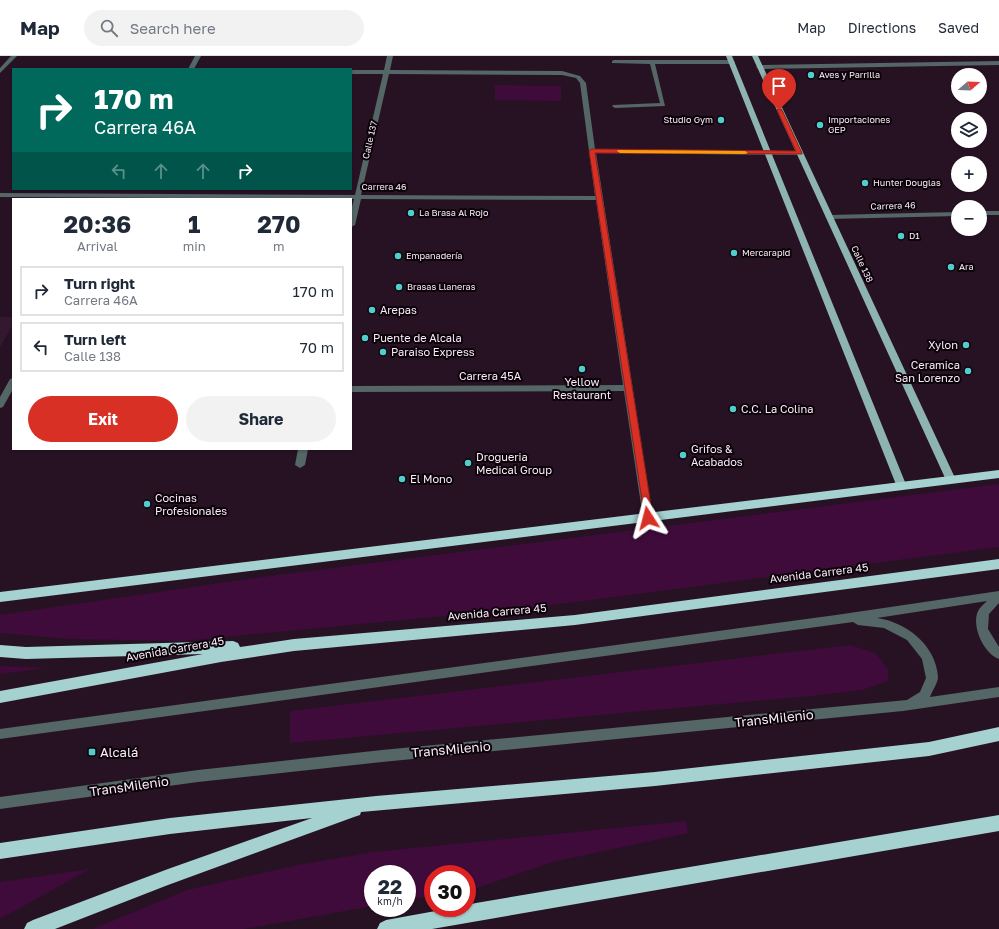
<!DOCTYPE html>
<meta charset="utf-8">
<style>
:root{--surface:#fff;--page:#f2f2f3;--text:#1f2937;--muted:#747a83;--line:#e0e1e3;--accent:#d93025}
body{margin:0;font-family:"Golos Text",sans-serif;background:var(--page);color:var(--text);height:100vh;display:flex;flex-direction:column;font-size:15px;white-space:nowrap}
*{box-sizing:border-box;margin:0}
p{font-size:13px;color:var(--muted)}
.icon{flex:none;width:22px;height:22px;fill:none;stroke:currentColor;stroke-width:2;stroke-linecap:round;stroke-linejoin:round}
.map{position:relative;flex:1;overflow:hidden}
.panel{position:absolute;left:12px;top:142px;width:340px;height:252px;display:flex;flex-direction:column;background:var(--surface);border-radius:0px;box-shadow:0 1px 3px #0004}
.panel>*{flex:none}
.top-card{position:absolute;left:12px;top:12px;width:340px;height:122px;border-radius:0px;box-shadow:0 1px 3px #0004;background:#00695c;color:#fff;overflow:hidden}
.needle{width:26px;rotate:71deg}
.controls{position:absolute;left:951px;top:12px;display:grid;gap:8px}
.controls a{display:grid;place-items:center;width:36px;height:36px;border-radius:50%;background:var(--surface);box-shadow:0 1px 3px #0004;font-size:20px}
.speed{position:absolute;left:364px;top:809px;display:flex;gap:8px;font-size:20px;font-weight:700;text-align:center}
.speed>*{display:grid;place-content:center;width:52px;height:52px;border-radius:50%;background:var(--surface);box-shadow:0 1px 3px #0004;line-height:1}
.speed small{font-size:10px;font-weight:400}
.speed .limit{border:6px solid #d22;background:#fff;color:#111}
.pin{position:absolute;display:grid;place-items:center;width:34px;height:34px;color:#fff;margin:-41px -17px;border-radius:50% 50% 50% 0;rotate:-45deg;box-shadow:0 0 4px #0007}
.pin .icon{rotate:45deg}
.me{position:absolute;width:44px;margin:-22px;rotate:351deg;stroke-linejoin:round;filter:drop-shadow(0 0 3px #0008)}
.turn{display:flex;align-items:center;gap:14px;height:84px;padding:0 16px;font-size:18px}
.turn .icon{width:52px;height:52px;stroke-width:2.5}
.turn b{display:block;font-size:28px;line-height:34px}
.lanes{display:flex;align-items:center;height:38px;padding:0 16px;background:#0003;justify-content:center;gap:20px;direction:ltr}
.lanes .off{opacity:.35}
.eta{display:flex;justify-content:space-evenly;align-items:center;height:68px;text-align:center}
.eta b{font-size:24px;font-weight:700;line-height:28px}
.cta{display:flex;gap:8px;margin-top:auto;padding:8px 16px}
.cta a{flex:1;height:46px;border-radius:24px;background:var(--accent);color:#fff;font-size:16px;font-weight:700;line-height:46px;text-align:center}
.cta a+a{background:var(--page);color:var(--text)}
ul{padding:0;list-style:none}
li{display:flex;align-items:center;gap:12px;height:50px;margin:0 8px 6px;padding:0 8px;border:2px solid var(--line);border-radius:0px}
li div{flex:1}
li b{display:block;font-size:15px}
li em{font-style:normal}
header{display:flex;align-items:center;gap:24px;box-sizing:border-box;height:56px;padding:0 20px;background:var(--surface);border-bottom:1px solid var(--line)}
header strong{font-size:19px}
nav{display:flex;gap:22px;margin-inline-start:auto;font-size:14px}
.search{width:280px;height:36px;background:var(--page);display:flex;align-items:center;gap:10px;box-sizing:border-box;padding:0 14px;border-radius:22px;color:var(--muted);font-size:15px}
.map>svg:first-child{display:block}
.built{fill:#341830}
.green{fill:#3f0b3a}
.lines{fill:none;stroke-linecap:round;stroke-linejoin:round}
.minor{fill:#546666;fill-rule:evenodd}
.major{fill:#8eb4b2;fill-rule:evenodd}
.highway{fill:#a5d2d1;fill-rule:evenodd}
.route{fill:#d93025;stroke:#8d1f18}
.slow{fill:#f59e0b}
.poi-dot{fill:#52cdcc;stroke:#0b0309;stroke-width:1.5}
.labels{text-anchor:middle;stroke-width:4;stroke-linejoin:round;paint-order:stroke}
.far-poi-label{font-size:9px;fill:#fbebf8;stroke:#0b0309;text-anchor:start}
.far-street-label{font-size:9px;fill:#fbebf8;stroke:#0b0309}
.poi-label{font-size:11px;fill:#fbebf8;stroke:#0b0309;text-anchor:start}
.street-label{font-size:11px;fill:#fbebf8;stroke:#0b0309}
.near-street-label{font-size:13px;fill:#fbebf8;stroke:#0b0309}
.near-poi-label{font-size:13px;fill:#fbebf8;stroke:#0b0309;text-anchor:start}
</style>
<header>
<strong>Map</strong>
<div class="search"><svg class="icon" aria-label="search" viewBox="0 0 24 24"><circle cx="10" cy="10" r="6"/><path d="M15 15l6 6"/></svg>Search here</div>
<nav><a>Map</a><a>Directions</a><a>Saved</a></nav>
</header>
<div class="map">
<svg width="999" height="873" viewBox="0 0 999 873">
<rect width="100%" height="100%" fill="#271224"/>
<!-- built -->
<path class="built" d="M0 261H13V268L0 291Z"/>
<!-- green -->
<path class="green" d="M495 29 561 30V45L495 44Z
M999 428V491L529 552 183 585 68 583 0 577V559L262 521Z
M850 589 875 597 888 613V625L862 634 811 640 290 687V655Z
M0 610 45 612 0 618Z
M686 765 688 777 552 806 477 832 467 834V818H433V840L407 844V818H373V850L244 873H93L187 834 298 809 373 796Z
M90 813 0 863V826Z"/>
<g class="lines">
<!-- minor -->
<path class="minor" d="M11 0H17L0 17V12Z
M195 0H201L194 13H188Z
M387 0H393L390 14 562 15 580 20 586 27 595 93 799 95 802 97 799 99 596 97 653 462 652 465H644L643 462 624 335 351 336V330L623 329 596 144 361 143 355 169 351 171V154L354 143 0 141V137L355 139 383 18H351V14H384ZM389 18 562 19 576 22 580 27 595 140 361 139Z
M614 4H732L735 6 732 8H655L665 50 615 52 612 50 613 49 660 47 650 8 612 7V5Z
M999 5V9L759 13 756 11 759 9Z
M980 155H999V159H980Z
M958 156V160L829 163 825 161 829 159Z
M13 322V333L3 351 0 352V341L10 323Z
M298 393H308L305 409 300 412 295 409Z
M999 535V547L989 558 988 573 999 591V603C984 598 971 570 978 555 980 551 984 548 987 545L877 562C906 566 936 589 938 621 938 627 932 635 930 641L999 631V641L903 655 382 706 198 726 0 753V741L198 714 382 694 907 644 920 636 926 622 922 603 907 584 884 572 858 569 853 566 0 683V673L836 559Z"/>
<!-- major -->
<path class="major" d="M726 0H732L907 431 906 433H898L897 431Z
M752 0H758L956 424 954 426 951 427 946 424Z"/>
<!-- highway -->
<path class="highway" d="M999 414V422L0 546V536Z
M999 503V513L575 569 294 595 221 606 0 647V635L203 598 26 603 0 601V589L26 591 233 585 238 587 240 591 294 583 575 559Z
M999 671V685L929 700 655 730 361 756 360 759 354 761 168 829 55 873H24L27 867 33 864 168 813 312 762 170 778 0 803V787L170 762 376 740 655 716 929 686Z
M999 759V775L432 873H377L380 867 386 864 452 852H467V849L476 847Z"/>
</g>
<!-- route -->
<path class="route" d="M779 52 782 54 802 97V98L595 97 653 462 651 464H645L589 95 592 93 796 95 777 54Z"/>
<!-- slow -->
<path class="slow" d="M618 94 745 95 748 97 745 98 620 97 617 95Z"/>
<!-- markers -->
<g class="poi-dot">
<circle cx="811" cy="19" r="4"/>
<circle cx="721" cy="64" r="4"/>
<circle cx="820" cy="69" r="4"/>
<circle cx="865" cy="127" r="4"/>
<circle cx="411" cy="157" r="4"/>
<circle cx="901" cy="180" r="4"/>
<circle cx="734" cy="197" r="4"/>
<circle cx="398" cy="200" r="4"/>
<circle cx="951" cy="211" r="4"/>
<circle cx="399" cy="231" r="4"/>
<circle cx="372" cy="254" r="4"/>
<circle cx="365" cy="282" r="4"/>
<circle cx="966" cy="289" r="4"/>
<circle cx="383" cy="296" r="4"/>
<circle cx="582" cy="313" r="4"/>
<circle cx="968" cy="315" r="4"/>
<circle cx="733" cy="353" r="4"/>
<circle cx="683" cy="399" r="4"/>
<circle cx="468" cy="407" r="4"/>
<circle cx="402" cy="423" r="4"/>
<circle cx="147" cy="448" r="4"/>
<rect x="88" y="692" width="8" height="8" rx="2"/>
</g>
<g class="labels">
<!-- far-poi labels -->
<g class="far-poi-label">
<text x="819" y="22">Aves y Parrilla</text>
<text x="713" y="67" text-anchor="end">Studio Gym</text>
<text x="828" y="67">Importaciones<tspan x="828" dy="10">GEP</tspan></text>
<text x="873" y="130">Hunter Douglas</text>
<text x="419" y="160">La Brasa Al Rojo</text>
<text x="909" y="183">D1</text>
<text x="742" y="200">Mercarapid</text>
<text x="406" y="203">Empanadería</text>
<text x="959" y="214">Ara</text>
<text x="407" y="234">Brasas Llaneras</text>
</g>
<!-- far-street labels -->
<g class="far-street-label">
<text transform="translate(370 84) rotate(-77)" y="3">Calle 137</text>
<text x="384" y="134">Carrera 46</text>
<text transform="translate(893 150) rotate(-2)" y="3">Carrera 46</text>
<text transform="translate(862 208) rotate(65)" y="3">Calle 138</text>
</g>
<!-- poi labels -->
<g class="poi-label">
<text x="380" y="258">Arepas</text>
<text x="373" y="286">Puente de Alcala</text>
<text x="958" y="293" text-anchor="end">Xylon</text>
<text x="391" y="300">Paraiso Express</text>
<text x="960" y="313" text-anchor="end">Ceramica<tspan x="960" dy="13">San Lorenzo</tspan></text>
<text x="582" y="330" text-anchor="middle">Yellow<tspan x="582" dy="13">Restaurant</tspan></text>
<text x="741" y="357">C.C. La Colina</text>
<text x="691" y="397">Grifos &amp;<tspan x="691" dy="13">Acabados</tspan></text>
<text x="476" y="405">Drogueria<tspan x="476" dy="13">Medical Group</tspan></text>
<text x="410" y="427">El Mono</text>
<text x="155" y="446">Cocinas<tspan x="155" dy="13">Profesionales</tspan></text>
</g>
<!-- street labels -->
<g class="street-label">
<text x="490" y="324">Carrera 45A</text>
<text transform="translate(819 517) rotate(-7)" y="4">Avenida Carrera 45</text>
<text transform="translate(497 556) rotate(-5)" y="4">Avenida Carrera 45</text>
<text transform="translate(175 593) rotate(-10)" y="4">Avenida Carrera 45</text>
</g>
<!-- near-street labels -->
<g class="near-street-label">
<text transform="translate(774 662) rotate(-6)" y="5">TransMilenio</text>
<text transform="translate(451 693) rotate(-5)" y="5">TransMilenio</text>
<text transform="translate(129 730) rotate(-8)" y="5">TransMilenio</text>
</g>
<!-- near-poi labels -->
<g class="near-poi-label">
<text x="100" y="701">Alcalá</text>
</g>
</g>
</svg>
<div class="controls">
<a><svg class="needle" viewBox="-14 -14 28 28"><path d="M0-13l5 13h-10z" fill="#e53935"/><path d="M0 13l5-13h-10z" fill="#747a83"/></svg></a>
<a><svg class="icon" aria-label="layers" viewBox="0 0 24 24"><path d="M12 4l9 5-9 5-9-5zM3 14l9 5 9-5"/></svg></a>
<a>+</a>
<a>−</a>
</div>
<div class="speed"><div>22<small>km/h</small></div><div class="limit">30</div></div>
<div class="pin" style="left:779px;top:54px;background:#d93025"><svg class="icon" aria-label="arrive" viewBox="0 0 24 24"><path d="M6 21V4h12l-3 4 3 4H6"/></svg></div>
<svg class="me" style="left:648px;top:462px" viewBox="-20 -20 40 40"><path d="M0-17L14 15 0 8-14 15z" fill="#d93025" stroke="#fff" stroke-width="4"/></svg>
<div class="top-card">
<div class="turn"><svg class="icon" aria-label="right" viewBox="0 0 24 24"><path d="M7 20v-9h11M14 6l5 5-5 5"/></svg><div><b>170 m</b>Carrera 46A</div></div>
<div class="lanes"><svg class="icon off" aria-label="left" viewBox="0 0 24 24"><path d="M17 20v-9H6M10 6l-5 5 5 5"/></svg><svg class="icon off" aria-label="ahead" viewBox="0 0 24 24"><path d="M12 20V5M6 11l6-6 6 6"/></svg><svg class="icon off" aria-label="ahead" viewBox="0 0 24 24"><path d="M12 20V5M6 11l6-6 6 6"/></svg><svg class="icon" aria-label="right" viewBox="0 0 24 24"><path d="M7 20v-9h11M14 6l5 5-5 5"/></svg></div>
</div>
<section class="panel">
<div class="eta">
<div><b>20:36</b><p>Arrival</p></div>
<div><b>1</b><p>min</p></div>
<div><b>270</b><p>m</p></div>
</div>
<ul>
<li><svg class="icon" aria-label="right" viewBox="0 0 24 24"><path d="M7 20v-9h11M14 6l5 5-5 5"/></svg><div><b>Turn right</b><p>Carrera 46A</p></div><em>170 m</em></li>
<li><svg class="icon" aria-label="left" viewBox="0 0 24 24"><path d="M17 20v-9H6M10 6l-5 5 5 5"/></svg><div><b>Turn left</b><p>Calle 138</p></div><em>70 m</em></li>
</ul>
<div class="cta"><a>Exit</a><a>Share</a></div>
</section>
</div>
